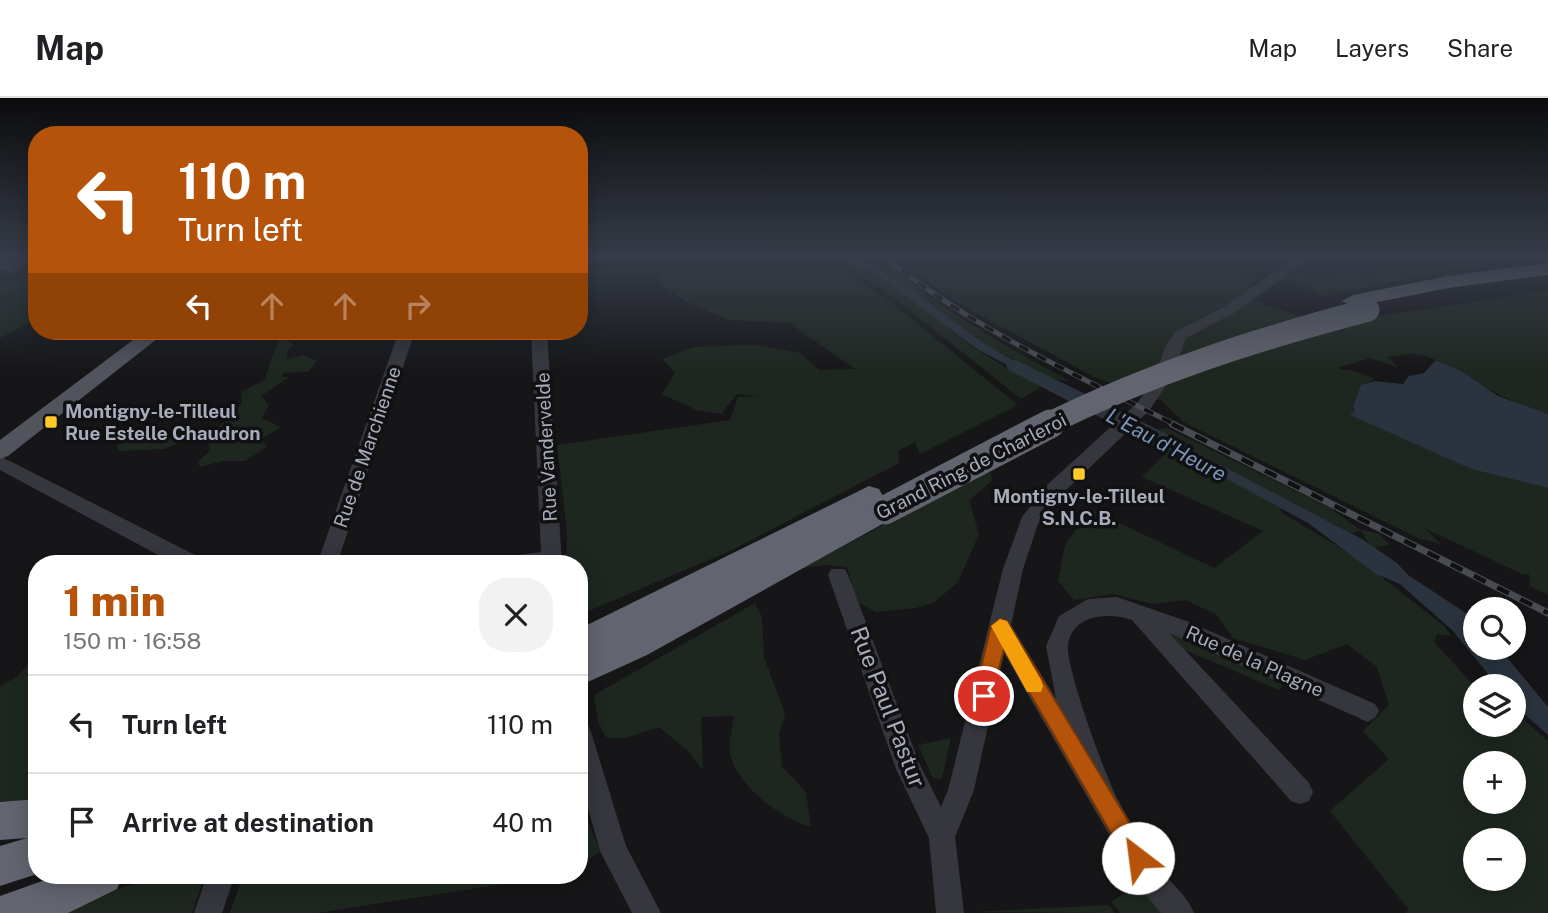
<!DOCTYPE html>
<meta charset="utf-8">
<style>
:root{--surface:#fff;--page:#f2f2f2;--text:#202124;--muted:#757577;--line:#e0e0e0;--accent:#b45309}
body{margin:0;font-family:"Public Sans",sans-serif;background:var(--page);color:var(--text);height:100vh;display:flex;flex-direction:column;font-size:26px;white-space:nowrap}
*{box-sizing:border-box;margin:0}
p{font-size:23px;color:var(--muted)}
.icon{flex:none;width:38px;height:38px;fill:none;stroke:currentColor;stroke-width:2;stroke-linecap:round;stroke-linejoin:round}
.map{position:relative;flex:1;overflow:hidden}
.sheet{position:absolute;left:28px;top:457px;width:560px;height:329px;display:flex;flex-direction:column;background:var(--surface);border-radius:28px;box-shadow:0 4px 18px #0003}
.sheet>*{flex:none}
.guide{position:absolute;left:28px;top:28px;width:560px;height:214px;border-radius:28px;box-shadow:0 4px 18px #0003;background:#b45309;color:#fff;overflow:hidden}
.controls{position:absolute;left:1463px;top:499px;display:grid;gap:14px}
.controls a{display:grid;place-items:center;width:63px;height:63px;border-radius:50%;background:var(--surface);box-shadow:0 4px 18px #0003;font-size:35px}
.pin{position:absolute;display:grid;place-items:center;width:60px;height:60px;color:#fff;margin:-30px;border:4px solid #fff;border-radius:50%;box-shadow:0 2px 7px #0007}
.me{position:absolute;width:77px;margin:-38px;rotate:330deg;stroke-linejoin:round;filter:drop-shadow(0 0 5px #0008)}
.turn{display:flex;align-items:center;gap:24px;height:147px;padding:0 35px;font-size:32px}
.turn .icon{width:91px;height:91px;stroke-width:2.5}
.turn b{display:block;font-size:49px;line-height:60px}
.lanes{display:flex;align-items:center;height:66px;padding:0 35px;background:#0003;justify-content:center;gap:35px;direction:ltr}
.lanes .off{opacity:.35}
.round{display:grid;place-items:center;flex:none;width:74px;height:74px;border-radius:28px;background:var(--page)}
.head{display:flex;align-items:center;justify-content:space-between;height:119px;padding:0 35px}
h1{font-size:42px;font-weight:800;line-height:52px;color:var(--accent)}
ul{padding:0;list-style:none}
li{display:flex;align-items:center;gap:21px;height:98px;padding:0 35px;border-top:2px solid var(--line)}
li div{flex:1}
li b{display:block;font-size:26px}
li em{font-style:normal}
header{display:flex;align-items:center;gap:42px;box-sizing:border-box;height:98px;padding:0 35px;background:var(--surface);border-bottom:2px solid var(--line)}
header strong{font-size:33px}
nav{display:flex;gap:38px;margin-inline-start:auto;font-size:24px}
.map>svg:first-child{display:block}
.green{fill:#1d271f;fill-rule:evenodd}
.water{fill:#2a333e}
.lines{fill:none;stroke-linecap:round;stroke-linejoin:round}
.river{fill:#2a333e;fill-rule:evenodd}
.minor{fill:#36373e;fill-rule:evenodd}
.major{fill:#52545d;fill-rule:evenodd}
.highway{fill:#62646f;fill-rule:evenodd}
.rail-far1-casing{stroke:#494b53;stroke-width:5}
.rail-casing{stroke:#494b53;stroke-width:7}
.rail-far1{stroke:#111113;stroke-width:3.5;stroke-dasharray:10;stroke-linecap:butt}
.rail{stroke:#111113;stroke-width:4.5;stroke-dasharray:13;stroke-linecap:butt}
.highway-bridge-far1{stroke:#62646f;stroke-width:23}
.highway-bridge{stroke:#62646f;stroke-width:29}
.wall{fill:#44464b}
.shaded-wall{fill:#2d2e32}
.route{fill:#b45309;stroke:#753606;stroke-width:2}
.slow{fill:#f59e0b}
.poi-dot{fill:#ffca27;stroke:#111113;stroke-width:2.5}
.labels{text-anchor:middle;stroke-width:7;stroke-linejoin:round;paint-order:stroke}
.poi-label{font-size:19px;font-weight:bold;fill:#a7abba;stroke:#111113;text-anchor:start}
.street-label{font-size:19px;fill:#a7abba;stroke:#111113}
.water-label{font-size:21px;font-style:italic;fill:#7a95b8;stroke:#111113}
.near-street-label{font-size:23px;fill:#a7abba;stroke:#111113}
</style>
<header>
<strong>Map</strong>
<nav><a>Map</a><a>Layers</a><a>Share</a></nav>
</header>
<div class="map">
<svg width="1548" height="815" viewBox="0 0 1548 815">
<rect width="100%" height="100%" fill="#161618"/>
<!-- green -->
<path class="green" d="M655 160H824L888 202 1018 307 920 356 915 344 898 353 899 365 730 453 579 517V466L566 465 567 436 557 347 730 322 738 299 758 298 737 296 721 316 696 312 662 296 675 275 662 261 694 249 754 247 800 255 819 272 855 271 789 225 729 222 689 205 661 187Z
M833 160C871 160 942 228 976 251 997 265 1019 277 1041 289L1021 301 894 200Z
M861 160H882C938 211 1004 247 1070 283L1051 281 987 248 940 216 880 169Z
M900 160H1235L1227 162 1251 178 1253 184 1250 186 1258 192 1247 200 1331 229 1378 218 1548 193V316C1522 309 1501 297 1478 286 1458 276 1445 262 1420 257 1410 255 1397 258 1387 259L1399 270 1370 260 1337 270 1359 274 1375 281 1361 287 1353 308 1355 313 1351 317 1471 371 1548 390V497L1530 488 1529 476H1522L1424 430 1441 446 1420 441 1183 324 1162 303 1094 279 972 213 940 193Z
M1435 160H1536L1469 168 1322 199 1303 186 1284 182 1286 178 1302 173 1314 180C1323 178 1332 174 1341 174 1364 172 1374 180 1394 167H1425Z
M37 171V221L0 240V189Z
M286 233H302L287 243 294 246 287 254V261L303 257 317 263 308 274 283 275 282 279H289L261 298 269 307 262 320 281 329 262 341 267 349 245 363H222L201 369 197 365 209 353 210 346 185 343 164 351 118 353 117 348 140 330 210 338 242 305 241 294 264 282 278 244Z
M1167 330 1330 410 1359 431 1380 436 1389 447 1372 450 1361 433 1351 435 1279 398 1281 414 1360 462 1444 528 1452 538 1437 536 1434 544 1475 589V626H1514V613L1548 643V815H1405L1409 812 1330 713 1389 661 1363 633 1389 607 1377 569 1347 546 1305 562 1233 540 1217 517 1186 502 1152 506 1114 496 1074 502 1058 483 1065 447 1090 411 1214 470 1263 433 1142 379 1165 356 1162 350 1141 334ZM1475 665H1514V704H1475ZM1475 742H1514V780H1475Z
M991 374 992 383 969 402 979 436 958 484 935 504 916 510 876 514 857 504 847 469 828 467 803 470 977 377Z
M755 505 762 519 764 559 785 616 779 636 782 669 806 694 811 729C782 721 736 688 730 655 728 644 733 629 734 618L701 619 703 672 687 652 660 630C634 633 633 644 606 639L598 625 594 597Z
M1164 531 1287 580 1279 592 1173 547Z
M37 558V703L0 706V589L17 578Z
M951 640 942 681 933 680 918 647Z
M579 699 600 754 579 767Z
M160 777H205L192 815H47Z
M243 777H561L317 815H230Z
M1138 786 1162 815H1120L1111 804Z
M1109 807 1115 815 975 814Z"/>
<!-- water -->
<path class="water" d="M847 160C880 160 955 227 987 247 1006 259 1028 270 1048 281L1043 286 977 251 877 177Z
M1436 262 1461 273 1498 298 1548 316V390L1471 371 1350 317 1355 313 1353 308 1361 287 1374 283 1403 286 1409 278 1424 275Z
M1146 328 1362 441 1397 465 1408 477 1469 517 1475 523V550H1499L1548 609V637L1514 607V588H1498L1452 532 1400 486 1376 476 1308 425 1139 333Z"/>
<g class="lines">
<!-- river -->
<path class="river" d="M1016 262 1179 342 1182 347 1179 352H1163L1009 272 1006 268 1009 264Z"/>
<!-- minor -->
<path class="minor" d="M1295 160H1311L1234 215 1186 240 1171 280 1149 313 1062 396 1038 426 1023 471 1011 527 1056 601 1046 548 1059 518 1088 501 1117 499 1189 524 1375 606 1379 613 1375 620 1367 624 1359 620 1169 535 1309 685 1313 694 1309 703 1300 706 1291 703 1132 522C1109 514 1071 516 1068 548 1066 571 1105 677 1117 700 1129 723 1144 747 1159 769 1170 785 1187 797 1194 815H1161L1140 790 1004 555 974 692 955 739 964 815H936L929 740 896 671 828 477 831 471H845L848 477 920 667 941 709 948 692 1003 471 1022 419 1048 386 1137 305 1155 280 1164 251 1175 234 1224 209Z
M399 233H415L337 466H317Z
M531 233H547L562 466H492L495 460 541 454Z
M0 358 201 460 204 466H175L0 372Z
M579 623 588 626 591 634 626 748 661 815H632L600 753 579 678Z
M207 777H235L222 815H194Z"/>
<!-- major -->
<path class="major" d="M145 233H167L8 358 0 361V342Z"/>
<!-- highway -->
<path class="highway" d="M1548 165V177L1448 190 1353 209 1342 203 1353 197 1448 178Z
M869 388 879 391 883 398 880 404 895 405 899 412 895 419 647 557 579 588V531Z
M37 701V776L0 788V748L27 740 0 742V704Z
M59 777H123L117 791 68 815H0V798Z"/>
<!-- rail-far1 casing -->
<g class="rail-far1-casing">
<path id="rail-far1" d="M886 160C973 231 1076 277 1176 327"/>
</g>
<!-- rail casing -->
<g class="rail-casing">
<path id="rail" d="M1172 326 1548 515"/>
</g>
<!-- rail-far1 -->
<use href="#rail-far1" class="rail-far1"/>
<!-- rail -->
<use href="#rail" class="rail"/>
<!-- highway-bridge-far1 -->
<path class="highway-bridge-far1" d="M1046 327C1149 276 1257 241 1368 212"/>
<!-- highway-bridge -->
<path class="highway-bridge" d="M885 412 1050 326"/>
</g>
<!-- wall -->
<path class="wall" d="M0 160H37L14 174 0 171Z"/>
<!-- shaded-wall -->
<path class="shaded-wall" d="M6 160H37V163L14 174 5 161Z"/>
<!-- sky -->
<linearGradient id="sky" x2="0" y2="1"><stop stop-color="#0c0c0d"/><stop offset="0.58" stop-color="#363c48"/><stop offset="1" stop-color="#363c48" stop-opacity="0"/></linearGradient>
<rect width="1548" height="274" fill="url(#sky)"/>
<!-- route -->
<path class="route" d="M1000 521 1007 523 1146 752 1150 760 1146 768 1138 771 1130 768 1004 551 990 604 984 607 977 604 974 598 991 528Z"/>
<!-- slow -->
<path class="slow" d="M1000 521 1007 523 1041 582 1043 588 1041 594H1027L991 528Z"/>
<!-- markers -->
<g class="poi-dot">
<rect x="44" y="317" width="14" height="14" rx="3.5"/>
<rect x="1072" y="369" width="14" height="14" rx="3.5"/>
</g>
<g class="labels">
<!-- poi labels -->
<g class="poi-label">
<text x="65" y="320">Montigny-le-Tilleul<tspan x="65" dy="22">Rue Estelle Chaudron</tspan></text>
<text x="1079" y="405" text-anchor="middle">Montigny-le-Tilleul<tspan x="1079" dy="22">S.N.C.B.</tspan></text>
</g>
<!-- street labels -->
<g class="street-label">
<text transform="translate(367 349) rotate(-71)" y="7">Rue de Marchienne</text>
<text transform="translate(546 349) rotate(-93)" y="7">Rue Vandervelde</text>
<text transform="translate(971 368) rotate(-27)" y="7">Grand Ring de Charleroi</text>
<text transform="translate(1255 563) rotate(24)" y="7">Rue de la Plagne</text>
</g>
<!-- water labels -->
<g class="water-label">
<text transform="translate(1166 347) rotate(28)" y="7">L'Eau d'Heure</text>
</g>
<!-- near-street labels -->
<g class="near-street-label">
<text transform="translate(888 609) rotate(69)" y="8">Rue Paul Pastur</text>
</g>
</g>
</svg>
<div class="controls">
<a><svg class="icon" aria-label="search" viewBox="0 0 24 24"><circle cx="10" cy="10" r="6"/><path d="M15 15l6 6"/></svg></a>
<a><svg class="icon" aria-label="layers" viewBox="0 0 24 24"><path d="M12 4l9 5-9 5-9-5zM3 14l9 5 9-5"/></svg></a>
<a>+</a>
<a>−</a>
</div>
<div class="pin" style="left:984px;top:598px;background:#d93025"><svg class="icon" aria-label="arrive" viewBox="0 0 24 24"><path d="M6 21V4h12l-3 4 3 4H6"/></svg></div>
<svg class="me" style="left:1138px;top:760px" viewBox="-20 -20 40 40"><circle r="19" fill="#fff"/><path d="M0-13L10 11 0 6-10 11z" fill="#b45309"/></svg>
<div class="guide">
<div class="turn"><svg class="icon" aria-label="left" viewBox="0 0 24 24"><path d="M17 20v-9H6M10 6l-5 5 5 5"/></svg><div><b>110 m</b>Turn left</div></div>
<div class="lanes"><svg class="icon" aria-label="left" viewBox="0 0 24 24"><path d="M17 20v-9H6M10 6l-5 5 5 5"/></svg><svg class="icon off" aria-label="ahead" viewBox="0 0 24 24"><path d="M12 20V5M6 11l6-6 6 6"/></svg><svg class="icon off" aria-label="ahead" viewBox="0 0 24 24"><path d="M12 20V5M6 11l6-6 6 6"/></svg><svg class="icon off" aria-label="right" viewBox="0 0 24 24"><path d="M7 20v-9h11M14 6l5 5-5 5"/></svg></div>
</div>
<section class="sheet">
<div class="head"><div><h1>1 min</h1><p>150 m · 16:58</p></div><a class="round"><svg class="icon" aria-label="close" viewBox="0 0 24 24"><path d="M6 6l12 12M18 6L6 18"/></svg></a></div>
<ul>
<li><svg class="icon" aria-label="left" viewBox="0 0 24 24"><path d="M17 20v-9H6M10 6l-5 5 5 5"/></svg><div><b>Turn left</b></div><em>110 m</em></li>
<li><svg class="icon" aria-label="arrive" viewBox="0 0 24 24"><path d="M6 21V4h12l-3 4 3 4H6"/></svg><div><b>Arrive at destination</b></div><em>40 m</em></li>
</ul>
</section>
</div>
